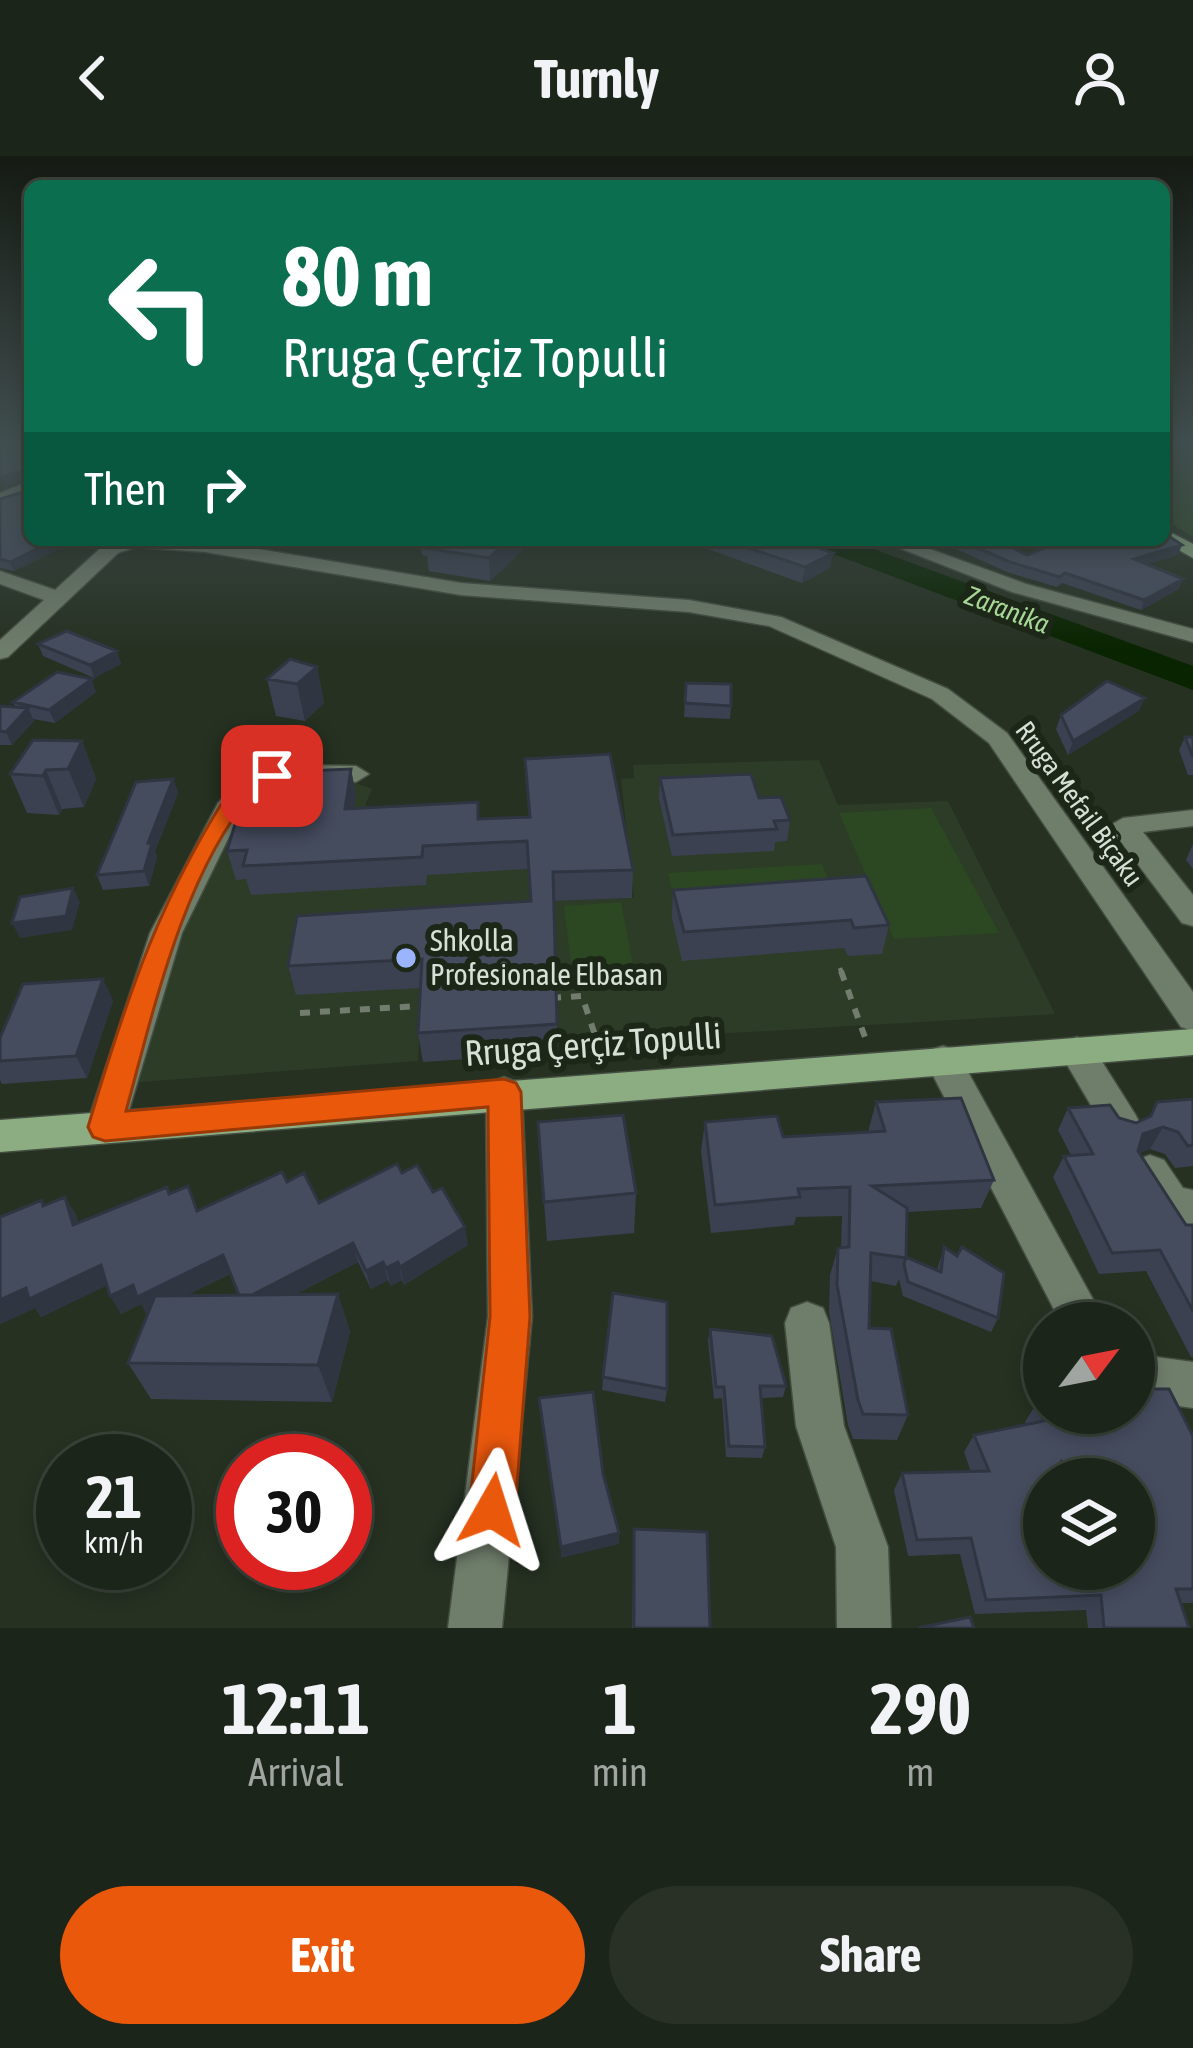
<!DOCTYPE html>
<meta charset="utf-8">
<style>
:root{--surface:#1c251a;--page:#293127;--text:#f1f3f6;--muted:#a0a5a2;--line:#3a4239;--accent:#ea580c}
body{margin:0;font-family:"Asap Condensed",sans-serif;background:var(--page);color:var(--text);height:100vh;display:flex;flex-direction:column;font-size:45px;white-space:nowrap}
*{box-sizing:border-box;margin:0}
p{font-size:39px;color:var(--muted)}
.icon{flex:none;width:66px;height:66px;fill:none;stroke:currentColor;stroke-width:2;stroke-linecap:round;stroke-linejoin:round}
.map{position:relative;height:1472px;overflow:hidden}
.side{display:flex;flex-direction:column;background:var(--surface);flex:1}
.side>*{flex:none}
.guide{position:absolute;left:24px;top:24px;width:1146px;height:366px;border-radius:18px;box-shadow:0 6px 18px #0003,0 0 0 3px var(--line);background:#0b6e4f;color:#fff;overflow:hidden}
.needle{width:78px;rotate:58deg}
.controls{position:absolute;left:1023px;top:1146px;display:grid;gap:24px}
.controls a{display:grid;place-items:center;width:132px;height:132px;border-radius:50%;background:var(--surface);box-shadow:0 6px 18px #0003,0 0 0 3px var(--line);font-size:60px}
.speed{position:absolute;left:36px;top:1278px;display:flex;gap:24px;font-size:60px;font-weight:700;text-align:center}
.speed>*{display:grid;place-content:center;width:156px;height:156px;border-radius:50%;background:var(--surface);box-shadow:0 6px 18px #0003,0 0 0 3px var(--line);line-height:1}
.speed small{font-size:30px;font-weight:400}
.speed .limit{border:18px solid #d22;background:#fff;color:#111}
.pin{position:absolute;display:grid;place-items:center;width:102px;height:102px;color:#fff;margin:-51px;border-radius:24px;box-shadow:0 6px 18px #0006}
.me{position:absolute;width:132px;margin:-66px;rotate:6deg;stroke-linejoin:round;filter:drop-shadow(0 0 9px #0008)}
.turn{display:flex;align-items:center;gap:42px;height:252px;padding:0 60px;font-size:54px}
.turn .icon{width:156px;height:156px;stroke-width:2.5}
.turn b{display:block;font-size:84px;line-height:102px}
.then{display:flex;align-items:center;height:114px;padding:0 60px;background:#0003;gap:24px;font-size:45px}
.eta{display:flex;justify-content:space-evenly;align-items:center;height:204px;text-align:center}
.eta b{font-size:72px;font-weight:700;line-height:84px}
.primary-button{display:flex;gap:24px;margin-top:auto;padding:24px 60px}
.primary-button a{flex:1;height:138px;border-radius:72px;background:var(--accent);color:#fff;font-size:48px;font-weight:700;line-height:138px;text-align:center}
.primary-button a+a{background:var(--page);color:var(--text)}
header{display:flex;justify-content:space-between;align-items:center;height:156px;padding:0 60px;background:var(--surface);font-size:54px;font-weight:700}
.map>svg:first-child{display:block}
.built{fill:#2c3c27}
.green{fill:#2c4822}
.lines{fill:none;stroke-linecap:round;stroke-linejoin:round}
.river{fill:#092400;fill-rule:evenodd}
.minor-casing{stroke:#434d40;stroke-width:3}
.major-casing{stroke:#434d40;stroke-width:3}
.path-far1{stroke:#727c6f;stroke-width:4.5;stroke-dasharray:9 9;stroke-linecap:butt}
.path{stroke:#727c6f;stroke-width:6;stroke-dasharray:10 10;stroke-linecap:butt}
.minor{fill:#6f7d6b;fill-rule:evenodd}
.major{fill:#8cac82;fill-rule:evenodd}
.wall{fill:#3b4151;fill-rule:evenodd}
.shaded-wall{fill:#303542}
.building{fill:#454c5e;stroke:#303542;stroke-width:3;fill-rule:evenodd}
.route{fill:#ea580c;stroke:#983908;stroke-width:3}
.poi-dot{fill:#9ab5fd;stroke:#1c2718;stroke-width:4.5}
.labels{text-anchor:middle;stroke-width:12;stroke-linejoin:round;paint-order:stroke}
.far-water-label{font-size:27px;font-style:italic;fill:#a7d797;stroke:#1c2718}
.far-street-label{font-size:27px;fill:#d8e0d6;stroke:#1c2718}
.poi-label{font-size:30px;fill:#d8e0d6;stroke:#1c2718;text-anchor:start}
.near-street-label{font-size:36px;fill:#d8e0d6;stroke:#1c2718}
</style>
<header><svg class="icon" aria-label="back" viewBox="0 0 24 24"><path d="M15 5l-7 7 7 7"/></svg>Turnly<svg class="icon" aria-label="person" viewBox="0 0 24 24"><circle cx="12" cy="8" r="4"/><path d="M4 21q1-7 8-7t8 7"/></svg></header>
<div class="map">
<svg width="1193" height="1472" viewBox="0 0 1193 1472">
<rect width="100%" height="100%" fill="#263122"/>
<!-- built -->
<path class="built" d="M819 604 838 649 948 645 1055 858 560 887 556 852 420 862 418 905 139 926 183 751 242 642 279 626 355 627 372 633 365 649 411 670 525 664 531 746 634 742 621 623 634 622 633 609Z"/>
<!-- green -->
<path class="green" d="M1164 289H1193V381L1164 363Z
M931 652 999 777 894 783 839 657Z
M822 708 833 736 675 747 668 717Z
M621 746 635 819 573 823 564 750Z"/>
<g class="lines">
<!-- river -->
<path class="river" d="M807 384H849L1193 510V534L812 390Z"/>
<!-- minor casing -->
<g class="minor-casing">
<path id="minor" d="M30 325V336L0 348V337Z
M120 384H205L461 427 689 444 781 461 948 533 1007 577 1193 836V875L1181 871 989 587 932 543 769 470 689 456 461 439 205 396 136 391 118 397 8 501 0 503V484L44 444 0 428V415L55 434 104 389Z
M879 384H905L1026 428 1193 473V486L1012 436Z
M299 609 356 610 369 618 356 626 272 627 248 642 182 777 124 971 118 982 105 987 92 982 86 971 150 777 218 647 247 617Z
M1193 654V670L1143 676 1193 739V770L1182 767 1109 670 1123 662Z
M1077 881 1089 885 1135 958 1141 969 1135 980 1122 985 1109 980 1059 895 1065 885Z
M943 890 956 894 1106 1167H1061L925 904 930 894Z
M504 921 517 926 522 936 532 1161 502 1472H448L488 1161 486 936 491 926Z
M1150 999 1164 1004 1183 1032 1193 1034V1070L1156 1059 1130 1016 1136 1004Z
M807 1146 823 1152 829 1167 844 1270 888 1391 891 1472H837L836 1391 796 1270 785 1167 791 1152Z
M1134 1198 1193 1206V1252L1134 1244Z"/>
</g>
<!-- major casing -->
<g class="major-casing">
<path id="major" d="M1164 373 1193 388V402L1161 384Z
M1193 873V899L0 996V964Z"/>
</g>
<!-- path-far1 -->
<path class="path-far1" d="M840 812 842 818"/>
<!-- path -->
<path class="path" d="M841 815 866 884
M551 842 582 840 603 903
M300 857 420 850"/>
<!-- minor -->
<use href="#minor" class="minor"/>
<!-- major -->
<use href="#major" class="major"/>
</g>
<!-- wall -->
<path class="wall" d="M0 343 30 384H77L14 415 0 412Z
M420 384H533L490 425 429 415 427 400 422 399Z
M683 384H796L830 412 802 427Z
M936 384H997L1027 399 1063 384H1054H1164L1178 399 1146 408 1179 433 1141 454 1062 427 1057 431 1007 416Z
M38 488 117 495 121 508 94 522 43 500Z
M317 511 324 547 305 565 276 560 267 523Z
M686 527 731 550 730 563 684 561Z
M96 536 55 567 33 563 34 565 12 589H0V550L15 551 13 546Z
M1139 555 1068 599 1056 573 1061 559Z
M1185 581H1193V619H1188L1179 594Z
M82 585 96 623 84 651 62 653 59 659 27 657 10 618Z
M525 603 633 714 632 742 554 745 558 897 423 906 418 877 420 832 296 839 288 810 531 745 528 713 427 719 426 729 251 739 246 723 236 724 227 695 246 665 351 613 356 640 354 653 478 646 479 663 529 661Z
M660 622 759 642 790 664 787 685 775 686 774 695 672 700 659 643Z
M173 623 178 637 155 695 157 701 149 730 103 734 97 719Z
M1193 688V713L1186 704Z
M673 734 889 769 882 798 848 800 844 792 682 805 672 762Z
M103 823 113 845 87 922 2 928 0 924V882Z
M1193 943V1010L1175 1012 1165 998 1150 993 1139 997 1186 1069H1193V1201H1191L1146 1115 1099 1118 1053 1021 1064 1000 1071 999 1058 974 1068 952 1136 967 1148 962 1157 946Z
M876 946 994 1024 981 1052 907 1056 906 1101 937 1114 944 1091 998 1162 991 1176 903 1140 899 1123 896 1130 871 1125 869 1172 908 1259 897 1284 853 1283 848 1269 829 1156 830 1119 838 1092H841L842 1060 796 1061 794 1069 711 1077 701 995 705 966 783 981 868 976Z
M538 966 636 1037 634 1077 547 1085Z
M402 1017 433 1036 468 1089 404 1129 402 1124 391 1130 388 1124 371 1133 358 1106 294 1139 338 1138 350 1176 332 1246 151 1243 128 1207 147 1159 141 1148 121 1158 107 1129 41 1161 35 1152 0 1168V1061L42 1044 45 1049 65 1041 76 1059 78 1067 170 1038 199 1055 287 1026 319 1047ZM230 1118 239 1139H187Z
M710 1173 786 1230 783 1241 761 1242 765 1291 762 1302 726 1301 722 1242 714 1243 708 1185Z
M603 1221 667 1233 665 1246 602 1234Z
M1036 1248 1193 1280V1447H1181L1189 1472H1088L1086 1454 975 1458 960 1398 908 1400 894 1334 902 1317 971 1316 964 1296 974 1279 1026 1269 1025 1266ZM1044 1323H1134V1413H1044L1035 1355Z
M634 1373 710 1472H632Z"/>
<!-- shaded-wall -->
<path class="shaded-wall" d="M30 313V322L6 330 3 321Z
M55 384H77L14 415 10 406Z
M508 384H533L490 425 489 402Z
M1182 389 1178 399 1130 413 1134 403Z
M833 397 830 412 802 427 805 411Z
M1183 423 1179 433 1141 454 1144 444Z
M117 495 121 508 94 522 90 509Z
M317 511 324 547 305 565 297 528Z
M92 523 96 536 55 567 49 554Z
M1145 542 1139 555 1068 599 1073 585Z
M28 552 34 565 12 589 6 576Z
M82 585 96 623 84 651 68 613Z
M351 613 356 640 350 681 345 653Z
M46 614 62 653 59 659 43 620Z
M173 623 178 637 155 695 157 701 149 730 144 715 148 687Z
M73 732 80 746 72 774 20 782 12 767Z
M103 823 113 845 87 922 76 900Z
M1163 971 1150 993 1131 1000 1143 978Z
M65 1041 76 1059 84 1088 73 1069Z
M465 1071 468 1089 404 1129 400 1111Z
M353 1087 358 1106 249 1162 241 1145Z
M223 1099 231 1117 147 1159 141 1148 121 1158 110 1140 133 1129Z
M383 1106 388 1124 371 1133 366 1115Z
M398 1106 402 1124 391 1130 386 1112Z
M101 1109 112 1127 41 1161 35 1152 0 1168V1144L26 1132Z
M338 1138 350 1176 332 1246 318 1209Z
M619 1377V1388L561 1402V1391Z"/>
<!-- building -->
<path class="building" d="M0 289H30V317V313L0 321Z
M30 334V384H55L10 406 0 403V343Z
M1164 377 1182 389 1134 403 1183 423 1144 444 1065 417 1060 421 1010 406 959 384H997L1027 399 1064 384H1164Z
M436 384H508L489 402 426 392Z
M725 384H796L833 397 805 411Z
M67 475 117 495 90 509 38 488Z
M290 503 317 511 297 528 267 523Z
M57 516 92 523 49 554 13 546Z
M1107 525 1145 542 1073 585 1061 559Z
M686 527 731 528V550L685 547Z
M0 550 28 552 6 576 0 575Z
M1185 581H1193V601Z
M33 584 82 585 68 613 46 614 43 620 10 618Z
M610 598 633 714 553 716 557 868 418 877 422 803 288 810 297 760 531 745 527 685 423 690 422 701 243 710 247 694 227 695 236 665H246L259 617 351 613 345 653 478 646V663L530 661 525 603Z
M751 618 759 642 781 641 790 664 774 665 777 673 673 679 660 622Z
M173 623 148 687H152L144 715 97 719 136 626Z
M866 720 889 769 854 772 851 764 684 776 673 734Z
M73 732 66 760 12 767 20 741Z
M103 823 76 900 0 905V882L23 828Z
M961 942 994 1024 872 1030 907 1052 906 1102 871 1097 869 1172 891 1173 908 1259 863 1258 858 1244 837 1129 838 1092 849 1091 850 1031 798 1033 800 1041 715 1049 705 966 777 960 783 981 885 975 876 946Z
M1193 943V989L1188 990 1178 976 1163 971 1143 978 1138 995 1186 1069H1193V1155L1160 1094 1112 1097 1064 1000 1093 998 1068 952 1110 949 1119 962 1136 967 1151 960 1157 946Z
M623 959 636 1037 544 1046 538 966Z
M397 1008 402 1017 417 1009 433 1036 442 1032 465 1071 400 1111 398 1106 386 1112 383 1106 366 1115 353 1087 252 1139H239L223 1099 137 1141 133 1129 110 1140 101 1109 29 1143 26 1132 0 1144V1061L42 1044 43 1050 65 1041 73 1069 167 1031 169 1038 188 1030 197 1055 282 1016 287 1026 304 1017 319 1047Z
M944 1091 957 1100 962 1091 1004 1117 998 1162 908 1126 904 1108 906 1101 941 1116Z
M613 1137 667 1146V1233L603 1221Z
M338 1138 318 1209 128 1207 155 1140Z
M710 1173 772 1180 786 1230H760L765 1291 729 1290 724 1231H716Z
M1134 1233H1169L1193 1280V1433H1176L1189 1472H1104L1101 1439 986 1444 971 1382 917 1384 902 1317 989 1315 974 1279 1044 1265 1036 1248 1044 1247V1257H1134ZM1061 1306 1068 1323H1134V1413H1103L1105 1418 1080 1413H1044V1385L1035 1355 1044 1338V1323H1052Z
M593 1236 603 1318 619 1377 561 1391 539 1242Z
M634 1373 707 1376 710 1472H634Z
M970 1461 974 1472H918Z"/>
<!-- sky -->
<linearGradient id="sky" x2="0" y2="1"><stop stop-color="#151b13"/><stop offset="0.58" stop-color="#414e4f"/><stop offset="1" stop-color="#414e4f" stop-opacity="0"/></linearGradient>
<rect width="1193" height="495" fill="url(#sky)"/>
<!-- route -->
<path class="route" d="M272 613 284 620C275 628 260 627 253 636 183 719 154 853 126 955L504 923 516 927 521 936 530 1161 515 1354 508 1371 492 1377 476 1371 469 1354 490 1161 488 951 105 985 93 981 88 971C127 840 161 737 238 622Z"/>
<!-- markers -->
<circle class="poi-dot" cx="406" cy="802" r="12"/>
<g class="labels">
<!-- far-water labels -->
<g class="far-water-label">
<text transform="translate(1007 454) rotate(21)" y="9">Zaranika</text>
</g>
<!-- far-street labels -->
<g class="far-street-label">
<text transform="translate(1079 648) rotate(54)" y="9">Rruga Mefail Biçaku</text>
</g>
<!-- poi labels -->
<g class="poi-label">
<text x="430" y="795">Shkolla<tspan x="430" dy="34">Profesionale Elbasan</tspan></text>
</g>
<!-- near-street labels -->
<g class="near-street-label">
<text transform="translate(593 888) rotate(-4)" y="13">Rruga Çerçiz Topulli</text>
</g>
</g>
</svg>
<div class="controls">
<a><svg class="needle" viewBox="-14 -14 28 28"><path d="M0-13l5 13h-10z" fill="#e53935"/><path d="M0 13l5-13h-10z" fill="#a0a5a2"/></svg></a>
<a><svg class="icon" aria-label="layers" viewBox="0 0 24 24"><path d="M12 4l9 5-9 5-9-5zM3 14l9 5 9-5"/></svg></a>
</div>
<div class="speed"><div>21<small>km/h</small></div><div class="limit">30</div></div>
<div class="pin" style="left:272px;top:620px;background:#d93025"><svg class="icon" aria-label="arrive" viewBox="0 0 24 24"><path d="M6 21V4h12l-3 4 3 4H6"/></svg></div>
<svg class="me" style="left:492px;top:1354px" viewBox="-20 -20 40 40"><path d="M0-17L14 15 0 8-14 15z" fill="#ea580c" stroke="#fff" stroke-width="4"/></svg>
<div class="guide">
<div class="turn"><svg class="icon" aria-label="left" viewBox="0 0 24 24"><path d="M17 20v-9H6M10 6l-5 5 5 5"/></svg><div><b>80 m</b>Rruga Çerçiz Topulli</div></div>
<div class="then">Then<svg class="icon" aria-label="right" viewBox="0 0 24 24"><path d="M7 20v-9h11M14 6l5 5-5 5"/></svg></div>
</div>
</div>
<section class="side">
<div class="eta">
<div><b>12:11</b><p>Arrival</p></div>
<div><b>1</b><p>min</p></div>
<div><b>290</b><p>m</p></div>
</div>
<div class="primary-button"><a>Exit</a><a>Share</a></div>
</section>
